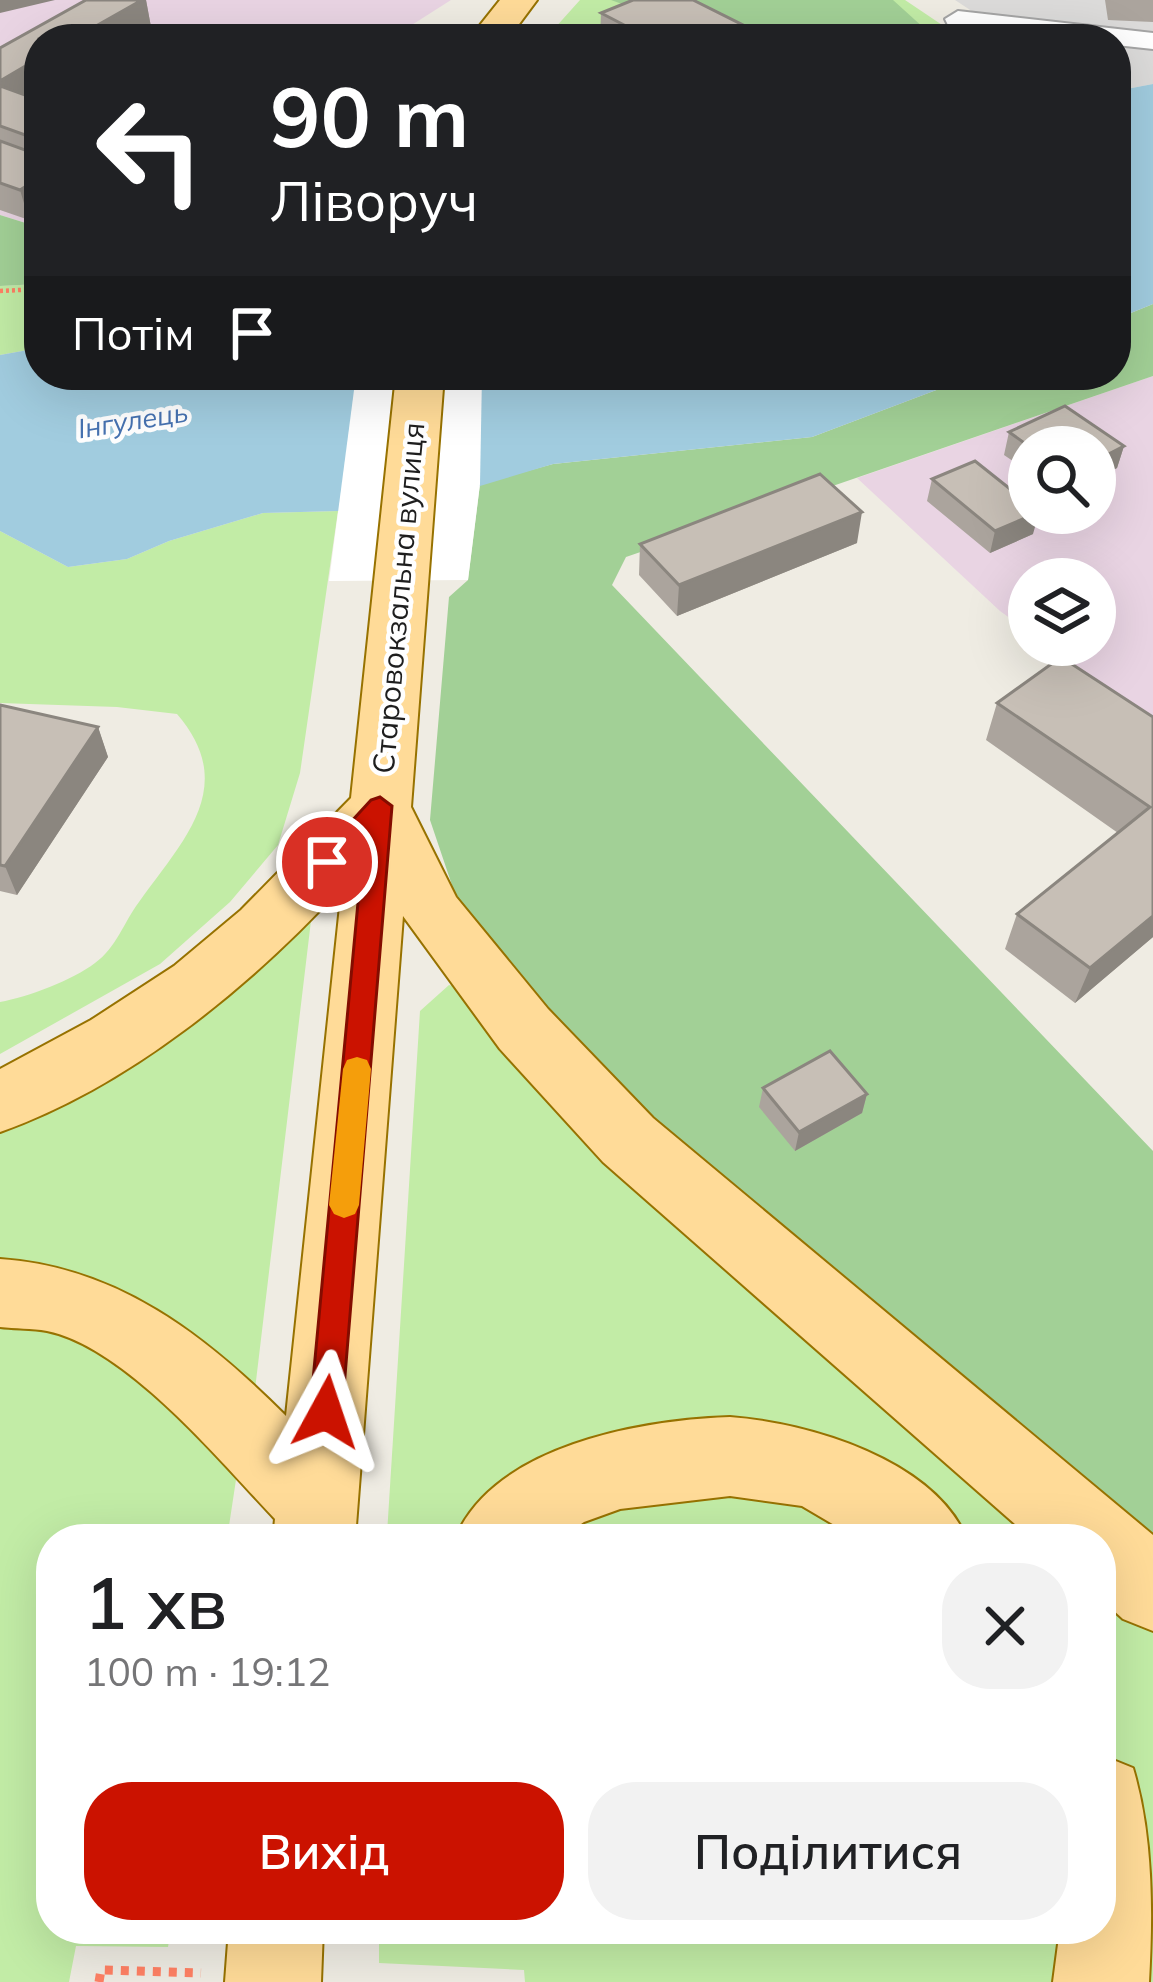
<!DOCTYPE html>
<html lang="uk">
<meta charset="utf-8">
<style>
:root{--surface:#fff;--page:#f2f2f2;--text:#202124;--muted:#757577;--accent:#cb1200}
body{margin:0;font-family:Mulish,sans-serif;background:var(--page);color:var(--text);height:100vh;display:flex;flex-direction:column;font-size:45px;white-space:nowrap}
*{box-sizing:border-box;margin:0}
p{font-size:39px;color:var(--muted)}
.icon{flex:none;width:66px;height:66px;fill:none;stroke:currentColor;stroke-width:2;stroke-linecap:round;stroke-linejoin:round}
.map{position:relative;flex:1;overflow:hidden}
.panel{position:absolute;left:36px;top:1524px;width:1080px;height:420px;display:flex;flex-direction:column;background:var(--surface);border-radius:48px;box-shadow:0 12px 48px #0002}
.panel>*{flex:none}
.guide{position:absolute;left:24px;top:24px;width:1107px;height:366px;border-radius:48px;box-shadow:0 12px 48px #0002;background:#202124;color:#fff;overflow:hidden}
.tools{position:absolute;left:1008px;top:426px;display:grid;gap:24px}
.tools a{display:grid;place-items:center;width:108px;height:108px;border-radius:50%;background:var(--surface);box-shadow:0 12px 48px #0002;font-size:60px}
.pin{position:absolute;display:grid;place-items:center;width:102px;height:102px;color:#fff;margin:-51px;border:6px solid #fff;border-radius:50%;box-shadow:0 3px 12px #0007}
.me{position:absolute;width:132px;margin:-66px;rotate:5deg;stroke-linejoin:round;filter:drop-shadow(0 0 9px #0008)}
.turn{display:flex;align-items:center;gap:42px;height:252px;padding:0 48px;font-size:54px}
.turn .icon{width:156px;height:156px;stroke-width:2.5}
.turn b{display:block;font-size:84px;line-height:102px}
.then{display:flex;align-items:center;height:114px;padding:0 48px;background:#0003;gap:24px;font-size:45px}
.round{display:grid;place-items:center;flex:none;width:126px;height:126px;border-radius:48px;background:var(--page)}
.overview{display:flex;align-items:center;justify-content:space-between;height:204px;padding:0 48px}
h1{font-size:72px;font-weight:600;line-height:90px}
.primary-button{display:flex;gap:24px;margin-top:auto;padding:24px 48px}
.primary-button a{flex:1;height:138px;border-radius:48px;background:var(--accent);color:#fff;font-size:48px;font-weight:600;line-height:138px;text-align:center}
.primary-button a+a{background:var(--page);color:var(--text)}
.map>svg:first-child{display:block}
.residential{fill:#dcdbda}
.industrial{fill:#e9d4e3;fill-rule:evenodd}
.grass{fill:#c2eca6}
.forest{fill:#a2d096}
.water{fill:#a1ccdf}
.pier{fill:#fff}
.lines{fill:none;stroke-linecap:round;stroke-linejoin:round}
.minor-casing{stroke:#a5a5a5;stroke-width:4}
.primary-casing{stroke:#977200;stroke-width:4}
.path-far1{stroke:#ff8164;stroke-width:4.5;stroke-dasharray:3 3;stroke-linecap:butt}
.path{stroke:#ff8164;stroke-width:9;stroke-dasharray:8 8;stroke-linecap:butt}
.minor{fill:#fff;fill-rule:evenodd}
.primary{fill:#ffdb98;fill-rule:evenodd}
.wall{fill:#aba49d}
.shaded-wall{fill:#8b867f}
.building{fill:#c7bfb6;stroke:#8b867f;stroke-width:3}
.route{fill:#cb1200;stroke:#840c00;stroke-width:3}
.slow{fill:#f59e0b}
.labels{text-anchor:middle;stroke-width:9;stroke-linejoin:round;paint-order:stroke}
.far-water-label{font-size:27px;font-style:italic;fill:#4672b1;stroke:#fff}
.street-label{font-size:30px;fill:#1e1e1e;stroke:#fff}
</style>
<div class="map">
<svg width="1153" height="1982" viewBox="0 0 1153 1982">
<rect width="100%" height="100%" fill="#efece3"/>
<!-- residential -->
<path class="residential" d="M955 0H1153V84L1116 91V39H1014Z"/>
<!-- industrial -->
<path class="industrial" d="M0 0H451L407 28V39H39V221L32 225 0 215Z
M1153 376V764L1092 678 1047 645H1095V579H1029V632L1000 611 857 478ZM1029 447H1095V513H1029Z"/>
<!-- grass -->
<path class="grass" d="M580 0H905L963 39H545Z
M39 284V348L0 355V286Z
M338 511 300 773 278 845 230 902 160 964 0 1054V1002C28 997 73 980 95 963 116 948 124 922 139 902 182 841 240 787 177 714L117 707 0 703V531L68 567 127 559 169 541 263 513Z
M313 904 253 1406 0 1273V1121Z
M449 985 475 992 1065 1539H961L840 1457 461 1539 387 1534 420 1011Z
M0 1312 72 1325 239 1460 227 1539H51V1929H171L168 1947 76 1946 69 1982H0Z
M767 1482 887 1539H533L562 1516Z
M1101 1570 1153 1615V1982H1130L1133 1833 1101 1707Z
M379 1929H1081L1073 1982H525L524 1970 379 1963Z"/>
<!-- forest -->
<path class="forest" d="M611 0H893L925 29 926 39H718Z
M0 215 32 225 39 221V284L0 286Z
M1153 304V376L626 557 612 585 1153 1151V1560L533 1020 455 894 430 820 449 597 468 580 480 484 553 464 812 437 976 375H1116V319Z"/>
<!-- water -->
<path class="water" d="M1153 84V304L1116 319V91Z
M39 348V375H976L812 437 553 464 430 501 338 511 263 513 169 541 127 559 68 567 0 531V355Z"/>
<!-- pier -->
<path class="pier" d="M356 375H482L480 484 468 580 329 581Z"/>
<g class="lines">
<!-- minor casing -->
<g class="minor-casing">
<path id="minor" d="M958 11 1153 33V49L1116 45V39H1063L948 25 945 19Z"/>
</g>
<!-- primary casing -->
<g class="primary-casing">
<path id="primary" d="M500 0H537L508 39H469Z
M396 375H444L411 807 456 897 548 1009 653 1118 1153 1535V1631L1123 1619 1101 1599V1539H1032L603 1162 500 1049 403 916 355 1539H273L275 1519C220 1461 126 1347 47 1331 32 1328 15 1329 0 1327V1259C118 1267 205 1335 286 1416L342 887C251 986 128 1087 0 1132V1069L91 1020 174 966 241 910 351 798Z
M730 1417C810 1423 934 1460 967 1539H858L802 1506 730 1496 620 1509 584 1522 559 1539H455C493 1446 640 1420 730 1417Z
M1101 1755 1133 1768C1153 1835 1153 1911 1149 1982H1053L1060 1929H1101Z
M229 1929H323L321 1982H225Z"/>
</g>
<!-- path-far1 -->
<path class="path-far1" d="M0 291 39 289"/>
<!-- path -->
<path class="path" d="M99 1982 101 1970 201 1973"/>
<!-- minor -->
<use href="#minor" class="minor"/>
<!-- primary -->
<use href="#primary" class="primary"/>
</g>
<!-- wall -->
<path class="wall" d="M86 0H146L151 27 130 39H39V92L31 97 39 100V214L29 220 0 210V48Z
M1105 0H1153V22L1108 20Z
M601 13 765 39H600Z
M1009 432 1124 446 1117 468 1095 479V447H1029V472L1004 455Z
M932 479 1033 534 990 553 927 501Z
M857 543 677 616 639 575 640 544Z
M997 703 1153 717V937L1075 1003 1005 949 1017 914 1118 833 986 740Z
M0 705 98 727 108 757 17 895 0 891Z
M763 1088 867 1094 862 1113 795 1151 759 1107Z"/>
<!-- shaded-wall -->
<path class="shaded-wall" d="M0 0H55L0 13Z
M142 0H146L151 27 130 39H73Z
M39 58V92L2 114 0 107V81Z
M39 178V214L29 220 20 190Z
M1124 446 1117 468 1095 479V461Z
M862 512 857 543 677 616 679 585Z
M1039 513 1033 534 990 553 995 531Z
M98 727 108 757 17 895 5 866Z
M1153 916V937L1075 1003 1090 968Z
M867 1094 862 1113 795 1151 799 1132Z"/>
<!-- building -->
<path class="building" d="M86 0H142L73 39H39V58L0 81V48Z
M633 0H693L765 36 757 39H651L601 13Z
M0 86 39 100V140L0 126Z
M0 141 39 155V178L20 190 0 183Z
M1065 406 1124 446 1095 461V447H1030L1009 432Z
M975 461 1029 504V513H1037L995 531 932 479Z
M820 474 862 512 679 585 640 544Z
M1061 657 1153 717V916L1090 968 1017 914 1150 807 997 703Z
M0 705 98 727 5 866 0 865Z
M830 1051 867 1094 799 1132 763 1088Z"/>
<!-- route -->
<path class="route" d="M380 797 392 806 342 1412 338 1423 326 1427 315 1423 310 1412 364 839 336 869 327 872 314 862 371 800Z"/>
<!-- slow -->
<path class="slow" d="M357 1057 367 1060 371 1069 359 1205 355 1214 344 1218 334 1214 329 1205 343 1069 347 1060Z"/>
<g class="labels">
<!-- far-water labels -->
<g class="far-water-label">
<text transform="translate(133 421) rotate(-9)" y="9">Інгулець</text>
</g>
<!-- street labels -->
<g class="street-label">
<text transform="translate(399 598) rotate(-85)" y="10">Старовокзальна вулиця</text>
</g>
</g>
</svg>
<div class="tools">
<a><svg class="icon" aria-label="search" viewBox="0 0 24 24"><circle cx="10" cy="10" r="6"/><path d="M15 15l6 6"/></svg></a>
<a><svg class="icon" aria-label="layers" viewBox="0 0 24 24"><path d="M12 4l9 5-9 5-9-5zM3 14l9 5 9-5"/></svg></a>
</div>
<div class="pin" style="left:327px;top:862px;background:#d93025"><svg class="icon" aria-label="arrive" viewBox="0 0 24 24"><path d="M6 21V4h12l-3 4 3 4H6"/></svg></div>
<svg class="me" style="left:326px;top:1412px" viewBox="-20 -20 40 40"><path d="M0-17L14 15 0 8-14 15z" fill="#cb1200" stroke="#fff" stroke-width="4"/></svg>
<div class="guide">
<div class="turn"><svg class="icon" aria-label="left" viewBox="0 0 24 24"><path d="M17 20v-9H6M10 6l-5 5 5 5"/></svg><div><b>90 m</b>Ліворуч</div></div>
<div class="then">Потім<svg class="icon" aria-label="arrive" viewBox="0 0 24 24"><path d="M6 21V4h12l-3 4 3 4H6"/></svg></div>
</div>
<section class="panel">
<div class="overview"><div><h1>1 хв</h1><p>100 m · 19:12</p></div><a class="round"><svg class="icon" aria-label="close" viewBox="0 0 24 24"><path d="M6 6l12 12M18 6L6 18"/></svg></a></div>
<div class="primary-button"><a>Вихід</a><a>Поділитися</a></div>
</section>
</div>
